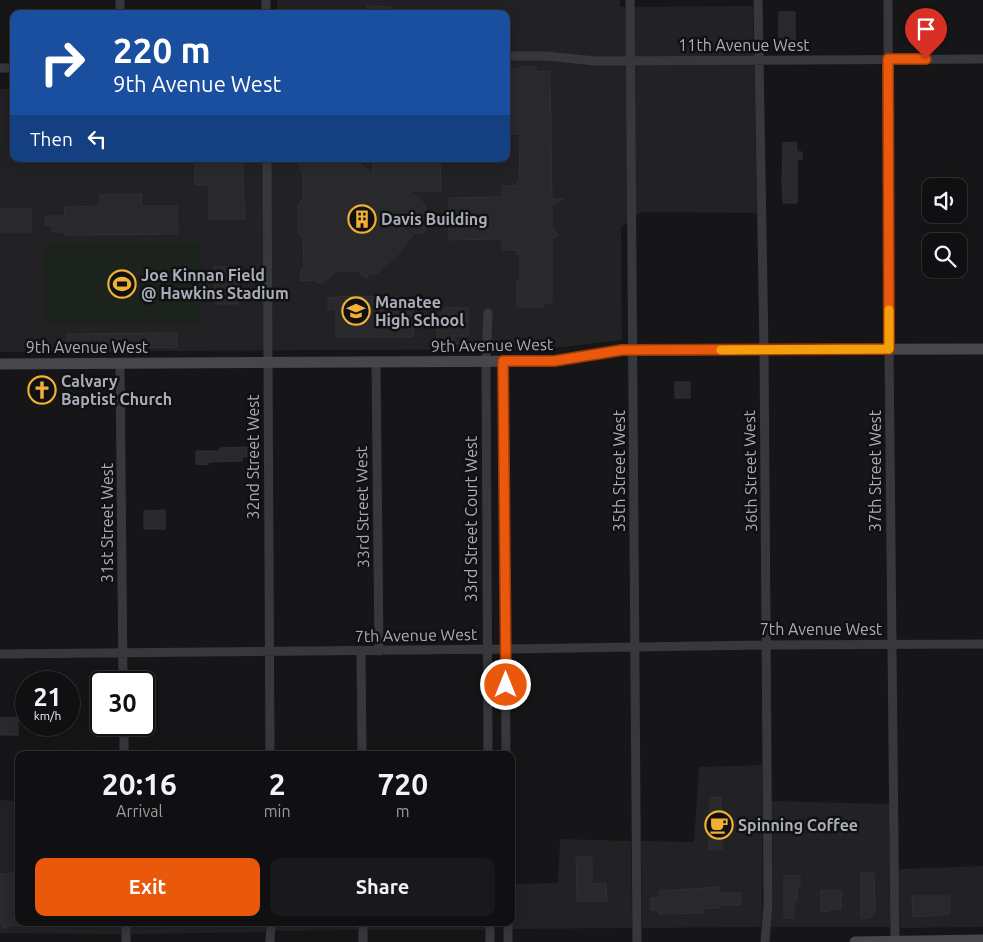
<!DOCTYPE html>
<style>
:root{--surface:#101012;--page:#19191b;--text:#f1f3f6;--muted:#9c9d9f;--line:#303032;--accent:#ea580c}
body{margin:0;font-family:Ubuntu,sans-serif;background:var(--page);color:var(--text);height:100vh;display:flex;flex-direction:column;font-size:19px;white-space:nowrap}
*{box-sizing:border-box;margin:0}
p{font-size:16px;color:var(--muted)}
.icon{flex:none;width:28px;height:28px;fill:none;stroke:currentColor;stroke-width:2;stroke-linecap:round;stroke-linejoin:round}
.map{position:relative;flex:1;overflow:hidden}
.details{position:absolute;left:15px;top:751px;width:500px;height:175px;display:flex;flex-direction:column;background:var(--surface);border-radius:10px;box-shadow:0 2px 12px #0003,0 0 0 1px var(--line)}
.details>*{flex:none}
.banner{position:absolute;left:10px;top:10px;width:500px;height:152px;border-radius:10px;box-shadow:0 2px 12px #0003,0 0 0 1px var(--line);background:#1a4fa0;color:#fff;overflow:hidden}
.tools{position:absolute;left:922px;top:178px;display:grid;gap:10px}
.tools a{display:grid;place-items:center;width:45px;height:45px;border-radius:10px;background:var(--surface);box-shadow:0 2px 12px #0003,0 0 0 1px var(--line);font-size:25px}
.speed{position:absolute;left:15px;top:671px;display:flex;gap:10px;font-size:25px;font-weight:700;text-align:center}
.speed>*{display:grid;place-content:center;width:65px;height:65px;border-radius:50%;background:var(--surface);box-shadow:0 2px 12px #0003,0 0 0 1px var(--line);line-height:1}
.speed small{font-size:12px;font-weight:400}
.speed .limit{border:2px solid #111;border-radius:8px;background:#fff;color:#111}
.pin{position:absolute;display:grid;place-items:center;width:42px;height:42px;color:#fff;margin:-51px -21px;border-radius:50% 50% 50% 0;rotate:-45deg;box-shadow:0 0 5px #0007}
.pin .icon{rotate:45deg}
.me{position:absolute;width:55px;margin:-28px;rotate:0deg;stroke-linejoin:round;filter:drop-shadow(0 0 4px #0008)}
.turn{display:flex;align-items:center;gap:18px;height:105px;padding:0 20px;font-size:22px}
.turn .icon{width:65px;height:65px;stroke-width:2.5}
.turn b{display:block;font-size:35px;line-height:42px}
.then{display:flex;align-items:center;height:48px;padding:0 20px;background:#0003;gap:10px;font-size:19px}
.eta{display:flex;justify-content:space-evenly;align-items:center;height:85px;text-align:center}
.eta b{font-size:30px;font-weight:600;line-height:35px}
.action{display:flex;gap:10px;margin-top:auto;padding:10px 20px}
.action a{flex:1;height:58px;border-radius:10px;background:var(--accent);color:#fff;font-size:20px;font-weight:600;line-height:58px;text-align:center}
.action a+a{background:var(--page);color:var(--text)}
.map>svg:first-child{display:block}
.built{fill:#222225}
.green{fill:#1c231d}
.building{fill:#29292c;stroke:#303034}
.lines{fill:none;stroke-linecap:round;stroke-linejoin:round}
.street{stroke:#37383d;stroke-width:9}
.secondary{stroke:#45474d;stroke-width:11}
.route-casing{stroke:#983908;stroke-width:12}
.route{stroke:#ea580c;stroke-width:9}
.slow{stroke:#f59e0b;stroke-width:9}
.labels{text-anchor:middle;stroke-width:5;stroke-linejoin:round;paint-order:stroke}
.street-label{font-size:16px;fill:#a8adb8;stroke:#111113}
.poi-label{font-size:16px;font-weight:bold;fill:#a8adb8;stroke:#111113;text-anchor:start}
</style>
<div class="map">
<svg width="983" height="942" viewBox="0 0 983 942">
<rect width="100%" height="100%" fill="#161618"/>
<!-- built -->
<path class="built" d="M277 0H620V7L753 6 757 213 641 212 621 228 622 340 546 349 0 352V89H14V159H506V14H277Z
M762 765V904L761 927 642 928 641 841 694 842 699 767Z
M0 800 19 801V922L121 923V934L0 933Z
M772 801 889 804 890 927H771L773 905Z
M560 839 631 841 632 928 513 929 512 884 558 883Z
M983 866V927L900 928 899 869Z
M131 923V922L266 923 265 932 131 934Z
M276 923H358V930L275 931Z
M368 923H485V930H368Z"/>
<!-- green -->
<path class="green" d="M200 243 201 323 44 324 43 244Z"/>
<!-- building -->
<path class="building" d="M367 6 391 7V14H367Z
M779 12H795V41H779Z
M519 67H536V72L550 71 552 199H563L552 205V229L559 235 552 239V303H543V307H517V281H520V254H517V250H502V239L449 240V198L502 197V186H517V182H519L520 134H506V69H519Z
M796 142 797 152H802V159H797V203H783L782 182 783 143Z
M195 159H242L245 219H209V185H195Z
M300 159H326L330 162 333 159H356L373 175V159H440L441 191H410L425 205V231L423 233H415L405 244 400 252 377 274H370L366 279 358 271H336L323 283H318L315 280 300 281 301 269H304L303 236 300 237V233H298V204H300V201H303V169H300Z
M141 194 142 206H177L178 234 65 235V232H52V225H45L46 216H65L64 207 100 206V195Z
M0 209H31V232H0Z
M214 267H237L238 304H215Z
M350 296 399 297V308H413V337H336V309H328V298Z
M446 308H468V336H453L460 344 437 345V316Z
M177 333V348L140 347V351H104V347L67 348V334Z
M675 382H690V398H675Z
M247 447V457H242V461L208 462V465L196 464V451H220V448Z
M165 510V529H144V511Z
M18 717V735H0V718Z
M721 797 722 849 709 850 708 816H710V798Z
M576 857H592V884L606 883 607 901H577Z
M19 873V925H10L8 927 2 928 0 918V874Z
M861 873H874L875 912 869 918H861Z
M784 876H800V886H797V901H794V918H784Z
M719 887V893H740L741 905H720V908H703V913L659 914V910H651V898L659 897V891Z
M821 890 841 891V909H829V911H821Z
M912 896H950V914L913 917Z"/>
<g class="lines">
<!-- street -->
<path class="street" d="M120 0V14
M266 0V14
M630 0 637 942
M758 0 764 349 768 905 765 942
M888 0 889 349 895 942
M506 56H546L595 61 983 59
M0 68H14
M267 159 270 755
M488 313 486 362 488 755
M503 361 506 755
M376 362 379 651
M120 364 123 682
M361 651 362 755
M0 654 506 649 766 645 983 644
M124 725V755
M126 922V942
M363 922V942
M490 922V942
M508 922V942
M270 942 271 922"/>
<!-- secondary -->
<path class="secondary" d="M0 364 554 361 622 350 983 349
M855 942 983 940"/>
</g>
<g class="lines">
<!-- route casing -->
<g class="route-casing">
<path id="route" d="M506 685 503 361H554L622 350 889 349 888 59H926"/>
</g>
<!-- route -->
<use href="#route" class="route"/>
<!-- slow -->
<path class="slow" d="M721 350 889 349V310"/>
</g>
<!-- icons -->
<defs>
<g id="building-ring" transform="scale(1.4375)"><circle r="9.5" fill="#111113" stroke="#f2b134" stroke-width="1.5"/><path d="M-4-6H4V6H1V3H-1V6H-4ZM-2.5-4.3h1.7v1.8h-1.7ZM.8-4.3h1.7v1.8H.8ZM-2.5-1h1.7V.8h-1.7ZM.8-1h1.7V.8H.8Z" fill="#f2b134"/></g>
<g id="stadium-ring" transform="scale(1.4375)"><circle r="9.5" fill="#111113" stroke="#f2b134" stroke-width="1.5"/><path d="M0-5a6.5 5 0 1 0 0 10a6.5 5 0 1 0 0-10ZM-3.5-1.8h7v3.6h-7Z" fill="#f2b134"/></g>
<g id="school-ring" transform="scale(1.4375)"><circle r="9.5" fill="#111113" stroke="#f2b134" stroke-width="1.5"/><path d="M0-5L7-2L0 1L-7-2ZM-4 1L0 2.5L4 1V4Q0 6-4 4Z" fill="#f2b134"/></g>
<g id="church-ring" transform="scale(1.4375)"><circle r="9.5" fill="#111113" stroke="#f2b134" stroke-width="1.5"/><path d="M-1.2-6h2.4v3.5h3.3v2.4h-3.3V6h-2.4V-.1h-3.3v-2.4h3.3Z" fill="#f2b134"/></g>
<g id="cafe-ring" transform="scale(1.4375)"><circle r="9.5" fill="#111113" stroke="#f2b134" stroke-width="1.5"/><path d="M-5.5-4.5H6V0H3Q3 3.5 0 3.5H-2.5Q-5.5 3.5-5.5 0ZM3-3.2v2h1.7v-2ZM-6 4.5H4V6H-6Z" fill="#f2b134"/></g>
</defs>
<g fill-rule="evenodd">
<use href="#building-ring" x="362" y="219"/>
<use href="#stadium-ring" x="122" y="284"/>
<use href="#school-ring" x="356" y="311"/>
<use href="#church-ring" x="42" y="390"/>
<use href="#cafe-ring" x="719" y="825"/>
</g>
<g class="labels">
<!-- street labels -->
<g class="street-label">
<text x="744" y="51">11th Avenue West</text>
<text transform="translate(492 345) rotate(-1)" y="6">9th Avenue West</text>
<text x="87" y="353">9th Avenue West</text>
<text transform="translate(253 457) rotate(-90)" y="6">32nd Street West</text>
<text transform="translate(619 471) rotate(-90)" y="6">35th Street West</text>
<text transform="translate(750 471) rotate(-91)" y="6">36th Street West</text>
<text transform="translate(875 471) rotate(-90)" y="6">37th Street West</text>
<text transform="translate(362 507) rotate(-91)" y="6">33rd Street West</text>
<text transform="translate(471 519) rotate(-90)" y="6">33rd Street Court West</text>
<text transform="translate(107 523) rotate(-90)" y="6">31st Street West</text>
<text x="821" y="635">7th Avenue West</text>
<text transform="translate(416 635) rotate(-1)" y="6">7th Avenue West</text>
</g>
<!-- poi labels -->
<g class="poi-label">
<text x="381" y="225">Davis Building</text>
<text x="141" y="281">Joe Kinnan Field<tspan x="141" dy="18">@ Hawkins Stadium</tspan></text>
<text x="375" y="308">Manatee<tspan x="375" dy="18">High School</tspan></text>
<text x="61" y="387">Calvary<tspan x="61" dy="18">Baptist Church</tspan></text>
<text x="738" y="831">Spinning Coffee</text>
</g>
</g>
</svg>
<div class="tools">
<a><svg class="icon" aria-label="sound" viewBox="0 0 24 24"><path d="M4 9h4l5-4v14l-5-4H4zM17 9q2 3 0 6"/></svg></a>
<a><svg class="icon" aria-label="search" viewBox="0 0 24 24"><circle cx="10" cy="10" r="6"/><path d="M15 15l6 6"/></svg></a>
</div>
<div class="speed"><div>21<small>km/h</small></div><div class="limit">30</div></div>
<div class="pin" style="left:926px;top:59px;background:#d93025"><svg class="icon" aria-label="arrive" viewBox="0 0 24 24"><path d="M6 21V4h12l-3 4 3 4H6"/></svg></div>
<svg class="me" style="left:506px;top:685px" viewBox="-20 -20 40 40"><circle r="17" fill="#ea580c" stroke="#fff" stroke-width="3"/><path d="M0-11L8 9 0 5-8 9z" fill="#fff"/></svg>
<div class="banner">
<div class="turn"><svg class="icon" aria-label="right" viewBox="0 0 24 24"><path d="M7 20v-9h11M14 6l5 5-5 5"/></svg><div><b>220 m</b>9th Avenue West</div></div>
<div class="then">Then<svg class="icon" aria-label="left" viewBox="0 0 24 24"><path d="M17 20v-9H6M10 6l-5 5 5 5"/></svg></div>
</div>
<section class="details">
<div class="eta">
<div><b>20:16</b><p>Arrival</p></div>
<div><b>2</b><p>min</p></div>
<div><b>720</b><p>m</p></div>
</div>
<div class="action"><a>Exit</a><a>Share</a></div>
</section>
</div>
